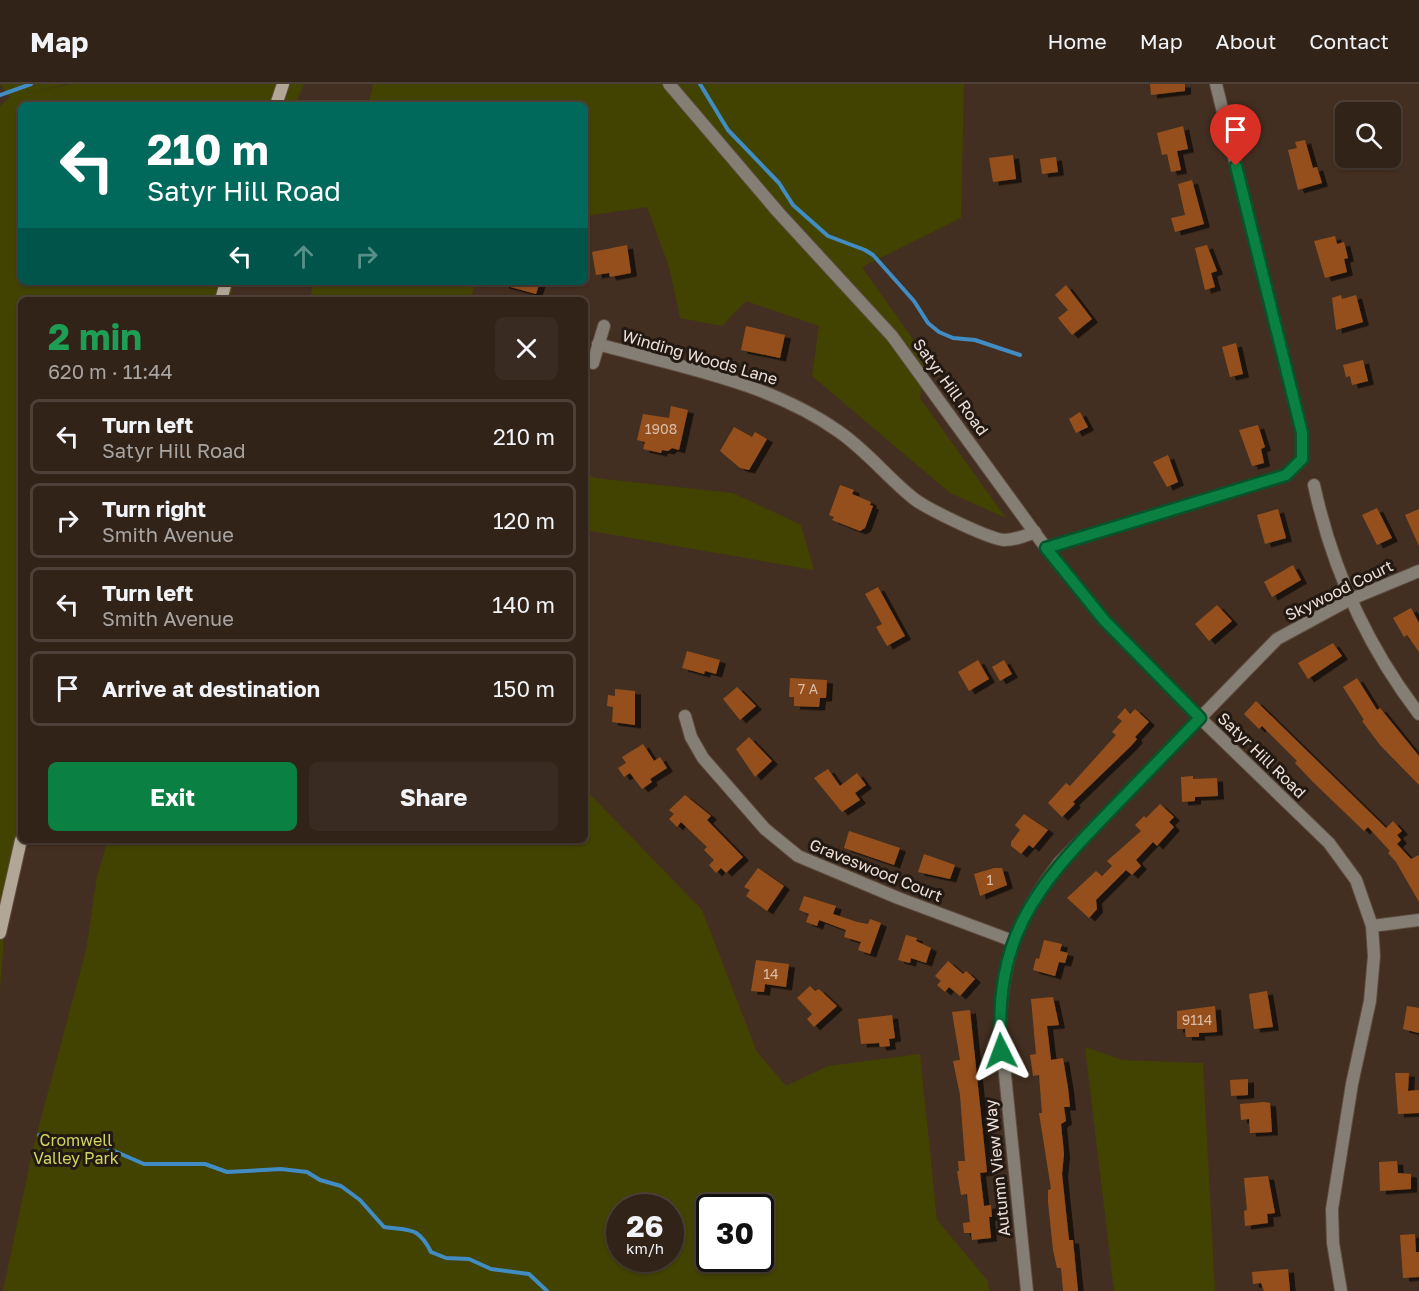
<!DOCTYPE html>
<meta charset="utf-8">
<style>
:root{--surface:#322319;--page:#3a2b22;--text:#f1f3f6;--muted:#a8a4a2;--line:#4d4038;--accent:#0b8043}
body{margin:0;font-family:"Golos Text",sans-serif;background:var(--page);color:var(--text);height:100vh;display:flex;flex-direction:column;font-size:22px;white-space:nowrap}
*{box-sizing:border-box;margin:0}
p{font-size:20px;color:var(--muted)}
.icon{flex:none;width:33px;height:33px;fill:none;stroke:currentColor;stroke-width:2;stroke-linecap:round;stroke-linejoin:round}
.map{position:relative;flex:1;overflow:hidden}
.sheet{position:absolute;left:18px;top:213px;width:570px;height:546px;display:flex;flex-direction:column;background:var(--surface);border-radius:9px;box-shadow:0 2px 4px #0004,0 0 0 2px var(--line)}
.sheet>*{flex:none}
.guide{position:absolute;left:18px;top:18px;width:570px;height:183px;border-radius:9px;box-shadow:0 2px 4px #0004,0 0 0 2px var(--line);background:#00695c;color:#fff;overflow:hidden}
.tools{position:absolute;left:1335px;top:18px;display:grid;gap:12px}
.tools a{display:grid;place-items:center;width:66px;height:66px;border-radius:9px;background:var(--surface);box-shadow:0 2px 4px #0004,0 0 0 2px var(--line);font-size:30px}
.speed{position:absolute;left:606px;top:1110px;display:flex;gap:12px;font-size:30px;font-weight:700;text-align:center}
.speed>*{display:grid;place-content:center;width:78px;height:78px;border-radius:50%;background:var(--surface);box-shadow:0 2px 4px #0004,0 0 0 2px var(--line);line-height:1}
.speed small{font-size:15px;font-weight:400}
.speed .limit{border:3px solid #111;border-radius:9px;background:#fff;color:#111}
.pin{position:absolute;display:grid;place-items:center;width:51px;height:51px;color:#fff;margin:-62px -26px;border-radius:50% 50% 50% 0;rotate:-45deg;box-shadow:0 0 6px #0007}
.pin .icon{rotate:45deg}
.me{position:absolute;width:66px;margin:-33px;rotate:357deg;stroke-linejoin:round;filter:drop-shadow(0 0 4px #0008)}
.turn{display:flex;align-items:center;gap:21px;height:126px;padding:0 30px;font-size:27px}
.turn .icon{width:78px;height:78px;stroke-width:2.5}
.turn b{display:block;font-size:42px;line-height:51px}
.lanes{display:flex;align-items:center;height:57px;padding:0 30px;background:#0003;justify-content:center;gap:30px;direction:ltr}
.lanes .off{opacity:.35}
.round{display:grid;place-items:center;flex:none;width:63px;height:63px;border-radius:9px;background:var(--page)}
.overview{display:flex;align-items:center;justify-content:space-between;height:102px;padding:0 30px}
h1{font-size:36px;font-weight:700;line-height:45px;color:#1e9e55}
.primary-button{display:flex;gap:12px;margin-top:auto;padding:12px 30px}
.primary-button a{flex:1;height:69px;border-radius:9px;background:var(--accent);color:#fff;font-size:24px;font-weight:700;line-height:69px;text-align:center}
.primary-button a+a{background:var(--page);color:var(--text)}
ul{padding:0;list-style:none}
li{display:flex;align-items:center;gap:18px;height:75px;margin:0 12px 9px;padding:0 18px;border:3px solid var(--line);border-radius:9px}
li div{flex:1}
li b{display:block;font-size:22px}
li em{font-style:normal}
header{display:flex;align-items:center;gap:36px;box-sizing:border-box;height:84px;padding:0 30px;background:var(--surface);border-bottom:2px solid var(--line)}
header strong{font-size:28px}
nav{display:flex;gap:33px;margin-inline-start:auto;font-size:21px}
.map>svg:first-child{display:block}
.green{fill:#424201;fill-rule:evenodd}
.lines{fill:none;stroke-linecap:round;stroke-linejoin:round}
.stream{stroke:#408cc3;stroke-width:4}
.building{fill:#95501a;filter:url(#shadow)}
.minor-casing{stroke:#5e4b3e;stroke-width:14}
.tertiary-casing{stroke:#5e4b3e;stroke-width:14}
.secondary-casing{stroke:#5e4b3e;stroke-width:14}
.minor{stroke:#847e74;stroke-width:12}
.tertiary{stroke:#847e74;stroke-width:12}
.secondary{stroke:#b2a797;stroke-width:12}
.route-casing{stroke:#07532c;stroke-width:15}
.route{stroke:#0b8043;stroke-width:10}
.labels{text-anchor:middle;stroke-width:6;stroke-linejoin:round;paint-order:stroke}
.number-label{font-size:14px;fill:#d8bca8}
.street-label{font-size:16px;fill:#eee0d8;stroke:#231913}
.park-label{font-size:16px;fill:#d2d55e;stroke:#231913}
</style>
<header>
<strong>Map</strong>
<nav><a>Home</a><a>Map</a><a>About</a><a>Contact</a></nav>
</header>
<div class="map">
<svg width="1419" height="1207" viewBox="0 0 1419 1207">
<defs>
<filter id="shadow"><feDropShadow dx="6" dy="3.5" stdDeviation="0" flood-color="#0009"/></filter>
</defs>
<rect width="100%" height="100%" fill="#432f21"/>
<!-- green -->
<path class="green" d="M0 0H67L28 9 71 0H304L295 21H21V198H235L229 216H21V756L7 813 0 905V22L10 13Z
M373 0H964L961 134 862 183 926 274 920 314 1006 434 950 409 812 292 819 242 746 217 722 242 680 234 669 183 647 123 585 132V21H368Z
M314 198H476L470 216H309Z
M585 389 595 394 733 409 801 441 814 486 585 446Z
M585 705 702 826 757 968 786 1002 828 982 920 970 937 1136 988 1197 989 1207H3L33 1064 86 866 97 792 108 756H585ZM620 1124H670V1174H620ZM710 1124H760V1174H710Z
M1085 963 1122 976 1203 979 1215 1207H1114Z"/>
<g class="lines">
<!-- stream -->
<path class="stream" d="M700 0 728 46 779 99 793 121 828 152 865 166 873 171 914 217 928 239 939 248 953 254 975 256 1020 271
M0 11 31 0
M39 1051 98 1060 144 1080H205L227 1088 281 1085 307 1088 320 1096 341 1102 360 1116 384 1143C410 1147 418 1142 431 1168L446 1174 469 1175 491 1185 529 1190 547 1207"/>
</g>
<!-- building -->
<path class="building" d="M1150 0H1185V7L1151 11Z
M1183 42 1188 65 1177 67 1181 86 1171 88 1167 70 1162 71 1157 49Z
M1305 56 1313 84 1317 83 1322 99 1298 106 1288 66 1297 64 1295 58Z
M1013 71 1016 95 993 98 989 74Z
M1056 73 1058 88 1042 90 1040 75Z
M1192 96 1204 140 1175 148 1171 134 1185 131 1178 100Z
M1335 152 1337 160 1344 158 1348 174 1344 175 1347 188 1325 194 1314 157Z
M627 161 631 189 610 193 609 189 596 191 592 168Z
M1207 161 1217 187 1211 189 1215 203 1205 206 1195 164Z
M503 198H540L536 210 503 201Z
M1066 201 1092 235 1072 251 1058 234 1068 226 1055 211Z
M1341 211 1342 215 1356 211 1363 238 1336 246 1332 214Z
M746 242 785 251 780 274 741 266Z
M1236 259 1243 290 1230 293 1222 263Z
M1363 276 1368 297 1352 301 1350 292 1346 293 1343 281Z
M671 322 688 326 679 366 672 364 668 367 662 366 661 369 643 365 645 358 637 356 643 330 669 334Z
M1080 328 1088 343 1076 349 1069 335Z
M1258 341 1265 363 1261 365 1264 379 1252 382 1239 346Z
M734 343 752 353 755 348 767 355 749 386 740 384 720 367Z
M1168 371 1178 398 1167 403 1153 378Z
M840 401 854 406 852 410 871 418 870 421 873 422 865 444 860 447 832 436 834 433 829 431Z
M1377 424 1392 454 1377 461 1362 431Z
M1278 425 1286 454 1265 460 1257 431Z
M1419 425V462L1405 431Z
M1293 481 1301 496 1272 513 1264 498Z
M878 503 905 552 887 562 876 543 882 540 865 510Z
M1217 521 1232 537 1209 557 1195 540Z
M1411 524 1419 539V568L1407 551 1404 553 1393 534Z
M1333 559 1342 572 1308 595 1298 579Z
M687 567 720 576 716 590 705 587 704 590 682 584Z
M978 576 989 595 969 607 958 588Z
M1004 576 1012 590 1000 597 992 583Z
M790 594 827 596 826 614H820L819 623 794 622V613H789Z
M1357 594 1377 626 1380 624 1419 672V701L1380 661 1362 637 1364 636 1343 603Z
M737 603 756 622 740 636 723 615Z
M615 605 635 607V641L612 638 613 623 607 622 608 611 615 612Z
M1256 617 1386 744 1393 737 1402 747 1397 751 1401 756 1397 760 1411 775 1419 771V818L1396 778 1388 769 1390 767 1368 743 1364 747 1313 698 1295 679 1297 677 1262 642 1259 645 1244 630Z
M1125 624 1130 630 1135 625 1149 638 1135 653 1137 655 1131 662 1073 718 1075 720 1062 733 1048 719 1066 699 1070 702 1116 651 1112 648 1122 637 1117 633Z
M749 653 772 677 755 693 736 665Z
M643 660 654 677 660 673 667 684 650 695 652 698 642 705 630 689 624 693 618 684 626 679 622 673Z
M828 685 840 702 857 689 866 701 855 709 860 716 842 728 814 694Z
M1193 692V695L1217 694 1218 712 1195 713V717L1182 718 1181 693Z
M685 711 711 732 707 736 743 773 726 789 721 784 716 789 709 781 714 776 704 766 707 763 681 738 677 743 669 735 674 730 669 726Z
M1160 720 1174 733 1169 738 1174 743 1157 762 1153 758 1136 776 1141 782 1132 791 1126 786 1096 816 1097 825 1089 834 1067 814 1096 787 1102 792 1112 782 1107 777 1141 747 1135 741 1144 732 1146 734Z
M1024 730 1048 746 1033 764 1029 761 1021 770 1011 762V758L1020 746 1015 741Z
M849 747 900 764 894 781 844 764Z
M924 770 955 781 950 795 918 788Z
M758 784 784 802 767 827 746 812 750 806 744 803Z
M994 784H1002L1007 801 980 812 974 790Z
M804 812 836 822 833 830 857 838 868 840 870 835 881 839 870 870 858 866 861 858 844 853 846 846 819 836 817 842 806 838 809 830 799 826Z
M906 851 917 854 916 857 931 864 926 879 911 874 910 879 898 876Z
M1044 856 1062 860 1060 867 1068 869 1065 879 1059 878 1055 892 1033 886 1036 874 1039 875Z
M756 876 789 880 786 903 765 900 764 908 751 907Z
M948 877 963 890 966 887 975 895 960 912 949 903 945 908 937 901 941 897 935 892Z
M810 902 815 907 819 905 837 922 814 943 807 935 812 930 797 914Z
M1267 907 1273 943 1254 945 1249 910Z
M1053 913 1059 941 1047 942 1051 976 1063 974 1068 1004 1070 1023H1064L1066 1037 1061 1040 1064 1070 1062 1090 1069 1156H1073L1078 1207H1063L1061 1184H1057L1053 1166 1048 1118V1106L1051 1105 1039 1029H1042L1039 991 1033 992 1030 971 1036 970 1031 915Z
M1215 922 1217 948 1199 949V953H1186L1185 945H1177V927Z
M1407 922 1419 924V949L1403 945Z
M970 926 987 1088 980 1089 984 1122 991 1121 992 1133H989L991 1154 972 1156 971 1149H964L963 1139 970 1138 967 1110 961 1111 957 1087H959L958 1077H965L960 1011 953 977 960 976 952 928Z
M892 931 895 954 889 955 890 962 880 963 879 959 861 960 858 935Z
M1395 989H1409L1408 1007 1419 1006V1029L1398 1030Z
M1248 995V1011L1231 1012 1230 996Z
M1264 1018 1270 1019 1272 1048 1250 1049 1249 1035 1241 1036 1240 1020Z
M1397 1077 1398 1089 1411 1090V1105L1380 1107 1379 1078Z
M1268 1092 1275 1129 1267 1130 1268 1139 1245 1142 1244 1127 1247 1126 1244 1094Z
M1415 1150 1416 1168H1419V1193L1403 1194 1400 1151Z
M1288 1185 1290 1207H1264L1261 1199 1253 1200 1252 1188Z"/>
<g class="lines">
<!-- minor casing -->
<g class="minor-casing">
<path id="minor" d="M598 260C679 283 769 298 838 347 866 366 887 393 913 414 925 424 989 455 1004 456 1015 456 1025 452 1035 448
M593 279 604 242
M1314 401C1332 484 1367 562 1419 630
M1046 464 1286 391 1302 375V349L1216 0
M685 632 691 653 703 674 765 745 798 772 898 814 1013 857
M1372 842 1419 836
M1027 1207 1000 941C1003 872 1017 835 1059 779L1277 555 1349 516 1419 487"/>
</g>
<!-- tertiary casing -->
<g class="tertiary-casing">
<path id="tertiary" d="M669 0 778 128 892 252 1046 464 1104 536 1200 634 1329 759 1356 796 1372 842 1374 872 1370 917 1352 1000 1332 1125 1333 1159 1341 1207"/>
</g>
<!-- secondary casing -->
<g class="secondary-casing">
<path id="secondary" d="M276 21 283 0
M221 216 226 198
M0 849 21 756"/>
</g>
<!-- minor -->
<use href="#minor" class="minor"/>
<!-- tertiary -->
<use href="#tertiary" class="tertiary"/>
<!-- secondary -->
<use href="#secondary" class="secondary"/>
</g>
<g class="lines">
<!-- route casing -->
<g class="route-casing">
<path id="route" d="M1001 967C994 855 1033 806 1107 730 1138 698 1169 666 1200 634L1104 536 1046 464 1286 391 1302 375V349L1236 82"/>
</g>
<!-- route -->
<use href="#route" class="route"/>
</g>
<g class="labels">
<!-- number labels -->
<g class="number-label">
<text x="661" y="350">1908</text>
<text x="808" y="610">7 A</text>
<text x="990" y="801">1</text>
<text x="771" y="895">14</text>
<text x="1197" y="941">9114</text>
</g>
<!-- street labels -->
<g class="street-label">
<text transform="translate(700 273) rotate(16)" y="6">Winding Woods Lane</text>
<text transform="translate(951 303) rotate(54)" y="6">Satyr Hill Road</text>
<text transform="translate(1339 506) rotate(-26)" y="6">Skywood Court</text>
<text transform="translate(1262 671) rotate(44)" y="6">Satyr Hill Road</text>
<text transform="translate(876 786) rotate(22)" y="6">Graveswood Court</text>
<text transform="translate(997 1084) rotate(-96)" y="6">Autumn View Way</text>
</g>
<!-- park labels -->
<g class="park-label">
<text x="76" y="1062">Cromwell<tspan x="76" dy="18">Valley Park</tspan></text>
</g>
</g>
</svg>
<div class="tools">
<a><svg class="icon" aria-label="search" viewBox="0 0 24 24"><circle cx="10" cy="10" r="6"/><path d="M15 15l6 6"/></svg></a>
</div>
<div class="speed"><div>26<small>km/h</small></div><div class="limit">30</div></div>
<div class="pin" style="left:1236px;top:82px;background:#d93025"><svg class="icon" aria-label="arrive" viewBox="0 0 24 24"><path d="M6 21V4h12l-3 4 3 4H6"/></svg></div>
<svg class="me" style="left:1001px;top:967px" viewBox="-20 -20 40 40"><path d="M0-17L14 15 0 8-14 15z" fill="#0b8043" stroke="#fff" stroke-width="4"/></svg>
<div class="guide">
<div class="turn"><svg class="icon" aria-label="left" viewBox="0 0 24 24"><path d="M17 20v-9H6M10 6l-5 5 5 5"/></svg><div><b>210 m</b>Satyr Hill Road</div></div>
<div class="lanes"><svg class="icon" aria-label="left" viewBox="0 0 24 24"><path d="M17 20v-9H6M10 6l-5 5 5 5"/></svg><svg class="icon off" aria-label="ahead" viewBox="0 0 24 24"><path d="M12 20V5M6 11l6-6 6 6"/></svg><svg class="icon off" aria-label="right" viewBox="0 0 24 24"><path d="M7 20v-9h11M14 6l5 5-5 5"/></svg></div>
</div>
<section class="sheet">
<div class="overview"><div><h1>2 min</h1><p>620 m · 11:44</p></div><a class="round"><svg class="icon" aria-label="close" viewBox="0 0 24 24"><path d="M6 6l12 12M18 6L6 18"/></svg></a></div>
<ul>
<li><svg class="icon" aria-label="left" viewBox="0 0 24 24"><path d="M17 20v-9H6M10 6l-5 5 5 5"/></svg><div><b>Turn left</b><p>Satyr Hill Road</p></div><em>210 m</em></li>
<li><svg class="icon" aria-label="right" viewBox="0 0 24 24"><path d="M7 20v-9h11M14 6l5 5-5 5"/></svg><div><b>Turn right</b><p>Smith Avenue</p></div><em>120 m</em></li>
<li><svg class="icon" aria-label="left" viewBox="0 0 24 24"><path d="M17 20v-9H6M10 6l-5 5 5 5"/></svg><div><b>Turn left</b><p>Smith Avenue</p></div><em>140 m</em></li>
<li><svg class="icon" aria-label="arrive" viewBox="0 0 24 24"><path d="M6 21V4h12l-3 4 3 4H6"/></svg><div><b>Arrive at destination</b></div><em>150 m</em></li>
</ul>
<div class="primary-button"><a>Exit</a><a>Share</a></div>
</section>
</div>
